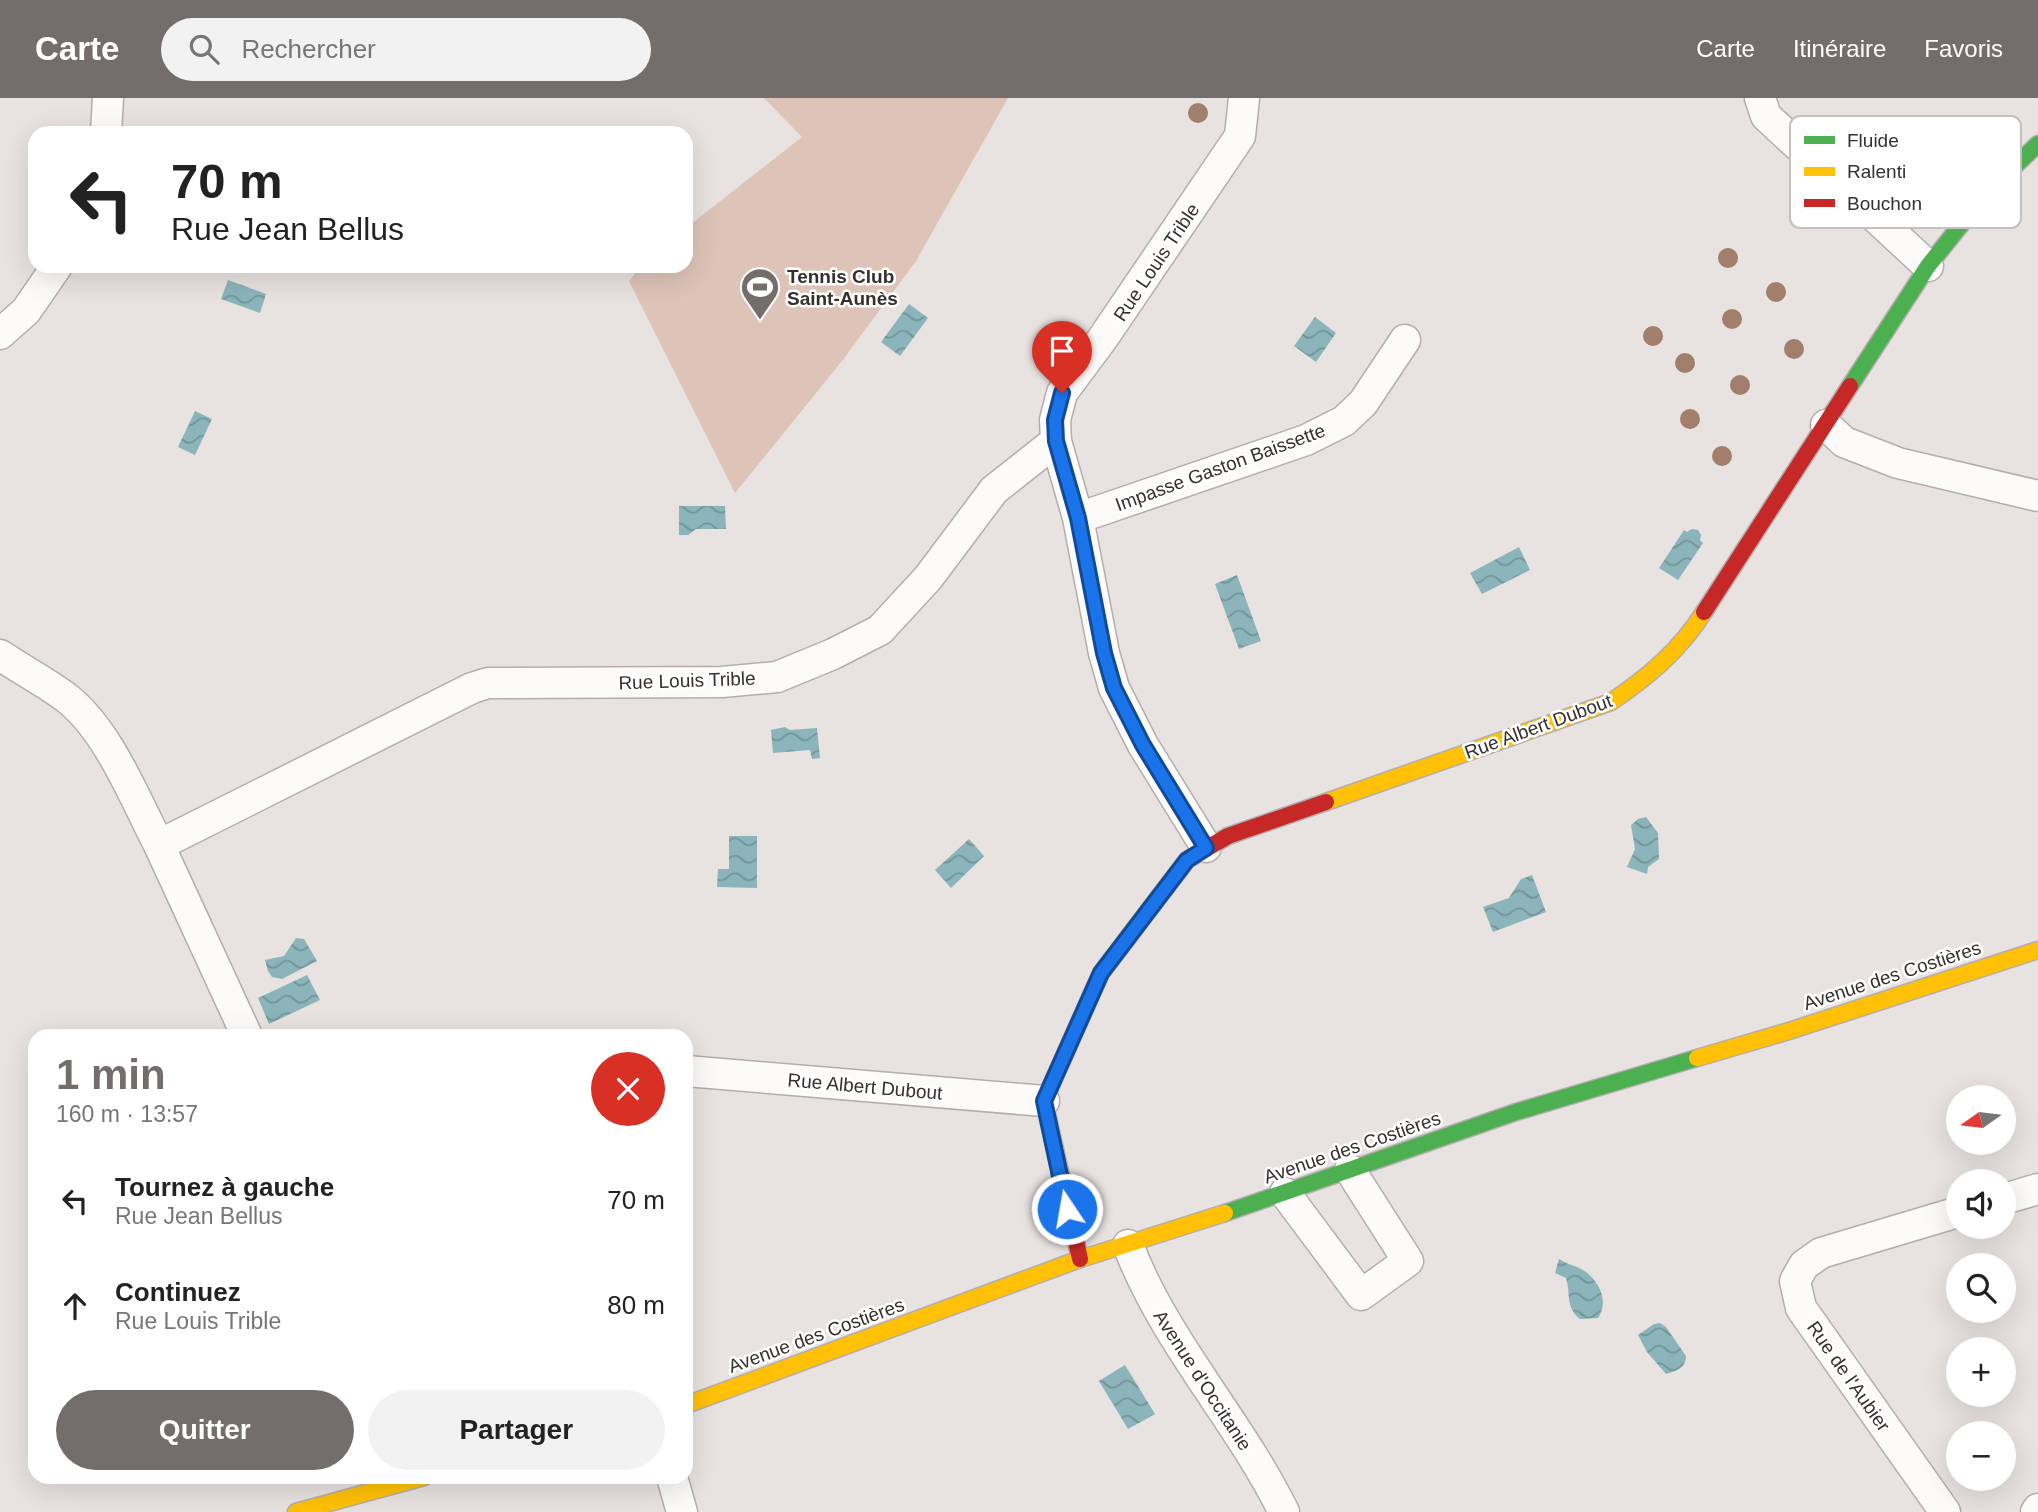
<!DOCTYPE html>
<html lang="fr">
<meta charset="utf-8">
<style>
:root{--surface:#fff;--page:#f2f2f2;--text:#222;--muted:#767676;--accent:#736e6c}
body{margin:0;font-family:Helvetica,sans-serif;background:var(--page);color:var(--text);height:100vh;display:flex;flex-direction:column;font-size:26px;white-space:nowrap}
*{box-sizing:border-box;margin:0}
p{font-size:23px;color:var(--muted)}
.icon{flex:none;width:38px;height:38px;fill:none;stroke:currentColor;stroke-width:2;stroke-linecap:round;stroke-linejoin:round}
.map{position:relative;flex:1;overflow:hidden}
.drawer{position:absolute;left:28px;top:931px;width:665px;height:455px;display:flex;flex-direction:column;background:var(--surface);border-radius:21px;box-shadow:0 7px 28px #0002}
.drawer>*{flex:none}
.top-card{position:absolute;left:28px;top:28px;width:665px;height:147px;border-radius:21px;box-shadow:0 7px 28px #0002;background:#fff;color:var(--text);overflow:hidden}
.needle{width:46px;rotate:256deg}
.controls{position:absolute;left:1946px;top:987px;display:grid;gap:14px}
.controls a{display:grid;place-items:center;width:70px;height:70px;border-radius:50%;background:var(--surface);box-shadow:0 7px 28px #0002;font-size:35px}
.pin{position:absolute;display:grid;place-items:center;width:60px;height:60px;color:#fff;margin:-72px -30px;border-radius:50% 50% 50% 0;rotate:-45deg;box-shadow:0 0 7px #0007}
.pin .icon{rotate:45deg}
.me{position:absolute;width:77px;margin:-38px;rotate:348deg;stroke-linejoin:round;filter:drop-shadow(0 0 5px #0008)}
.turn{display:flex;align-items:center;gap:24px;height:147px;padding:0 28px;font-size:32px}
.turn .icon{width:91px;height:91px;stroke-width:2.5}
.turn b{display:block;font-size:49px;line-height:60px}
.round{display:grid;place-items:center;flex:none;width:74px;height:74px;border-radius:37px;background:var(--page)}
.summary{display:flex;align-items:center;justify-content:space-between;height:119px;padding:0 28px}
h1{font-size:42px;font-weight:700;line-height:52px;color:var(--accent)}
.cta{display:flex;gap:14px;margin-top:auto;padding:14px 28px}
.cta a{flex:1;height:80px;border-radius:42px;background:var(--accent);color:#fff;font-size:28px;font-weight:700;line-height:80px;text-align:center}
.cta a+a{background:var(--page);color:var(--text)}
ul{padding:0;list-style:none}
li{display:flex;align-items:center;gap:21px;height:105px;padding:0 28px}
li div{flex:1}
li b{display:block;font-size:26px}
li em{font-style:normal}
header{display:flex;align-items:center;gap:42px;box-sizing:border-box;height:98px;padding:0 35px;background:var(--accent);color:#fff}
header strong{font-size:33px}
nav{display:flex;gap:38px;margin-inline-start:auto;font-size:24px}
.search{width:490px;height:63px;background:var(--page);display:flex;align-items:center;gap:18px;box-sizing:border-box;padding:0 24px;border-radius:38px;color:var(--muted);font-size:26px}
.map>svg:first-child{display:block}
.park{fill:#dec3b8}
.water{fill:url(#water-waves)}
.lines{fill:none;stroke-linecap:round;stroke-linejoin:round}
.street-casing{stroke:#b3aead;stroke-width:33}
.fast-casing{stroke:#b3aead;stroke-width:19}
.slow-casing{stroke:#b3aead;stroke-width:19}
.jam-casing{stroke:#b3aead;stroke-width:19}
.street{stroke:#fcfbfa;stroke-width:30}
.fast{stroke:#4caf50;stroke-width:16}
.slow{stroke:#ffc107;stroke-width:16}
.jam{stroke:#c62828;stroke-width:16}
.tree{fill:#a27e6c}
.route-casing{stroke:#114b97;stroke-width:18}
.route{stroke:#1a73e8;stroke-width:12}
.labels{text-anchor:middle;stroke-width:5;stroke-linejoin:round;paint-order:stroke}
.street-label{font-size:19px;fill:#34302e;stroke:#fff}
.poi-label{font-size:19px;font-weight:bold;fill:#34302e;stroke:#fff;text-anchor:start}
.key{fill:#fff;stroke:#c2c1c0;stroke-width:2}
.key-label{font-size:19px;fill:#34302e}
</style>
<header>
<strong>Carte</strong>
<div class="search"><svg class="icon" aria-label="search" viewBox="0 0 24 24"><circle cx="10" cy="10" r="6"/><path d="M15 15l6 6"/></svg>Rechercher</div>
<nav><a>Carte</a><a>Itinéraire</a><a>Favoris</a></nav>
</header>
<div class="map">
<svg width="2038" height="1414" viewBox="0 0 2038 1414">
<defs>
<pattern id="water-waves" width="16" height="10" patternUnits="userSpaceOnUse" patternTransform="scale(1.75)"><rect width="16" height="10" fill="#8bb5ba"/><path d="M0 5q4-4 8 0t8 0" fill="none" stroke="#729498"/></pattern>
</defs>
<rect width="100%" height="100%" fill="#e8e2e0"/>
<!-- park -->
<path class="park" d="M764 0H1008L916 163 842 263 735 395 629 183 641 168H686V130L802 39Z"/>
<!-- water -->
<path class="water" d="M228 182 266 196 260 215 221 201Z
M909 206 928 220 900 258 881 244Z
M1315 219 1336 235 1316 264 1294 248Z
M195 313 212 321 195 357 178 349Z
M679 408H725L726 431H696L688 437H679Z
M1692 431 1698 432 1701 437 1700 442 1703 445 1678 482 1659 470 1684 432 1687 434Z
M1519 449 1530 472 1482 496 1470 475Z
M1237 477 1261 543 1239 551 1215 486Z
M785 629 790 632 817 630 820 660 812 661 810 652 773 655 771 632Z
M1646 719 1658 735 1659 761 1648 769 1647 776 1627 769 1635 751 1631 727 1638 721Z
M729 738H757V790L717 789 718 771H729Z
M969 741 984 758 951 790 935 772Z
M1532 777 1546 814 1493 834 1483 809 1509 800 1521 781Z
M296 840 304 841 317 863 282 881 272 879 268 873 265 862 284 858Z
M307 877 320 902 269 926 258 900Z
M1559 1161C1568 1167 1578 1168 1586 1174 1600 1185 1609 1204 1598 1220L1580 1221C1565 1209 1571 1196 1566 1180L1555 1175Z
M1660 1225 1666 1229 1686 1258C1686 1270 1676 1273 1666 1276L1647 1254 1638 1237 1654 1226Z
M1125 1267 1155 1316 1128 1331 1099 1283Z"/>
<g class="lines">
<!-- street casing -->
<g class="street-casing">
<path id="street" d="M1760 0 1766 18 1928 168
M106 35 108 0
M0 236 26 213 57 168
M1826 327 1844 344 1898 365 2038 398
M1078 420 1306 342 1344 323 1363 305 1405 242
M0 557C22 572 47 585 68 601 109 634 135 701 159 747
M1206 749 1143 647 1114 590 1104 555 1078 420 1056 343 1055 322 1062 295 1103 240 1240 38 1244 0
M247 938 159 747 472 590 488 585 722 584 777 579 833 556 880 532 928 480 994 392 1056 343
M686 973 1044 1003
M1285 1095 1361 1197 1408 1163 1350 1072
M2004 1101 2038 1091
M1128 1147C1165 1244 1238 1321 1284 1414
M672 1379 682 1414
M1945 1414 1801 1210 1795 1183 1804 1167 1821 1155 1958 1114
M2036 1414 2038 1411"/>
</g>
<!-- fast casing -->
<g class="fast-casing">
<path id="fast" d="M1850 288 1928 168 1988 93 2038 46
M1225 1115 1516 1014 1697 960"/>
</g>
<!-- slow casing -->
<g class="slow-casing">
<path id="slow" d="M1326 704 1611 604C1648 579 1680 552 1704 514
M1697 960 1789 933 2038 852
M686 1307 1080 1161 1225 1115
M296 1414 424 1379"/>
</g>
<!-- jam casing -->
<g class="jam-casing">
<path id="jam" d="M1704 514 1850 288
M1080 1161 1044 1003 1101 875 1187 762 1228 738 1326 704"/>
</g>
<!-- street -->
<use href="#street" class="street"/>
<!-- fast -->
<use href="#fast" class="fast"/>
<!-- slow -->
<use href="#slow" class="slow"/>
<!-- jam -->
<use href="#jam" class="jam"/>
</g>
<!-- trees -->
<g class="tree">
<circle cx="1198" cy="15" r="10"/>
<circle cx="1728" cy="160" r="10"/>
<circle cx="1776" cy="194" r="10"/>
<circle cx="1732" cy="221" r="10"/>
<circle cx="1653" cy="238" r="10"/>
<circle cx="1794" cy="251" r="10"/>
<circle cx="1685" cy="265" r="10"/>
<circle cx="1740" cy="287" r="10"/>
<circle cx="1690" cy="321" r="10"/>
<circle cx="1722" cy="358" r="10"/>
</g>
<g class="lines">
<!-- route casing -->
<g class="route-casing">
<path id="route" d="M1062 295 1055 322 1056 343 1078 420 1104 555 1114 590 1143 647 1206 750 1187 762 1101 875 1044 1003 1067 1111"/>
</g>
<!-- route -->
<use href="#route" class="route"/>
</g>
<!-- icons -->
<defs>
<g id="stadium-pin" transform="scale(2.0125)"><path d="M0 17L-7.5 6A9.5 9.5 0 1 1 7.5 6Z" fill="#736e6c" stroke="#fff"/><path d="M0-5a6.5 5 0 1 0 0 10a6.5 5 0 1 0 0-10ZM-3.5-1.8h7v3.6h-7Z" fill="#fff"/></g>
</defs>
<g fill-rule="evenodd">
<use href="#stadium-pin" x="760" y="189"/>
</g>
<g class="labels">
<!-- street labels -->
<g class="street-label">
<text transform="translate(1156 164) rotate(-56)" y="7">Rue Louis Trible</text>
<text transform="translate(1220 369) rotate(-20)" y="7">Impasse Gaston Baissette</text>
<text transform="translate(687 582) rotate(-2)" y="7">Rue Louis Trible</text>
<text transform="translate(1538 628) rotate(-20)" y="7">Rue Albert Dubout</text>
<text transform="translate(1892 877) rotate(-18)" y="7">Avenue des Costières</text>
<text transform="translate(865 988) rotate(5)" y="7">Rue Albert Dubout</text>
<text transform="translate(1352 1049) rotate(-19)" y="7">Avenue des Costières</text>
<text transform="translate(816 1237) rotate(-20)" y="7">Avenue des Costières</text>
<text transform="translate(1849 1278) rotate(55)" y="7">Rue de l'Aubier</text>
<text transform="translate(1203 1282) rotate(57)" y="7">Avenue d'Occitanie</text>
</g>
<!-- poi labels -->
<g class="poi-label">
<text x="787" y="185">Tennis Club<tspan x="787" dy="22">Saint-Aunès</tspan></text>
</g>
</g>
<!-- legend -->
<rect x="1790" y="18" width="231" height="112" rx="10" class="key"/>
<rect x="1804" y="38" width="31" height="8" fill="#4caf50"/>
<rect x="1804" y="69" width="31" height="9" fill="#ffc107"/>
<rect x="1804" y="101" width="31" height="8" fill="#c62828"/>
<g class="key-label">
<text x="1847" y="49">Fluide</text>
<text x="1847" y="80">Ralenti</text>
<text x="1847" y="112">Bouchon</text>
</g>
</svg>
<div class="controls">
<a><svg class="needle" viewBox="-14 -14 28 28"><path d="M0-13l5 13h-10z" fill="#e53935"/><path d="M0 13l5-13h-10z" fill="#767676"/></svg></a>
<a><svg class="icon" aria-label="sound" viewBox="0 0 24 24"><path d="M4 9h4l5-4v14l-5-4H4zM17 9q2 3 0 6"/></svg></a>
<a><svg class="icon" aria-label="search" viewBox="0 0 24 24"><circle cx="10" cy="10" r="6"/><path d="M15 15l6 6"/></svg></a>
<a>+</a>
<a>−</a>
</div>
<div class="pin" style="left:1062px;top:295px;background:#d93025"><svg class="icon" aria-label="arrive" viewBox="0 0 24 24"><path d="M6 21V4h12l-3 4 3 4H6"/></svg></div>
<svg class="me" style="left:1067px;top:1111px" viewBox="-20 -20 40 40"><circle r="17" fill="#1a73e8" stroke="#fff" stroke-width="3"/><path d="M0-11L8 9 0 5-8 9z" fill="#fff"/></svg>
<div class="top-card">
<div class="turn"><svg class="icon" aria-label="left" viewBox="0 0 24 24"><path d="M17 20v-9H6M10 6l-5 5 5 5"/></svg><div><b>70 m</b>Rue Jean Bellus</div></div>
</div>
<section class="drawer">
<div class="summary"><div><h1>1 min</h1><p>160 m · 13:57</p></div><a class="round" style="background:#d93025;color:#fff"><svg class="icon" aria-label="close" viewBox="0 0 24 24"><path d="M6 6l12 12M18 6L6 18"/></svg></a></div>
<ul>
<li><svg class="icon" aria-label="left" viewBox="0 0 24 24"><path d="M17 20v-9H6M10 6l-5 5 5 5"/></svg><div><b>Tournez à gauche</b><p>Rue Jean Bellus</p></div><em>70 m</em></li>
<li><svg class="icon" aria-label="ahead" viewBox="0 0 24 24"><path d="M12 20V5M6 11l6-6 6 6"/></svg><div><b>Continuez</b><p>Rue Louis Trible</p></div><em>80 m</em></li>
</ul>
<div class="cta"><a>Quitter</a><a>Partager</a></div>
</section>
</div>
